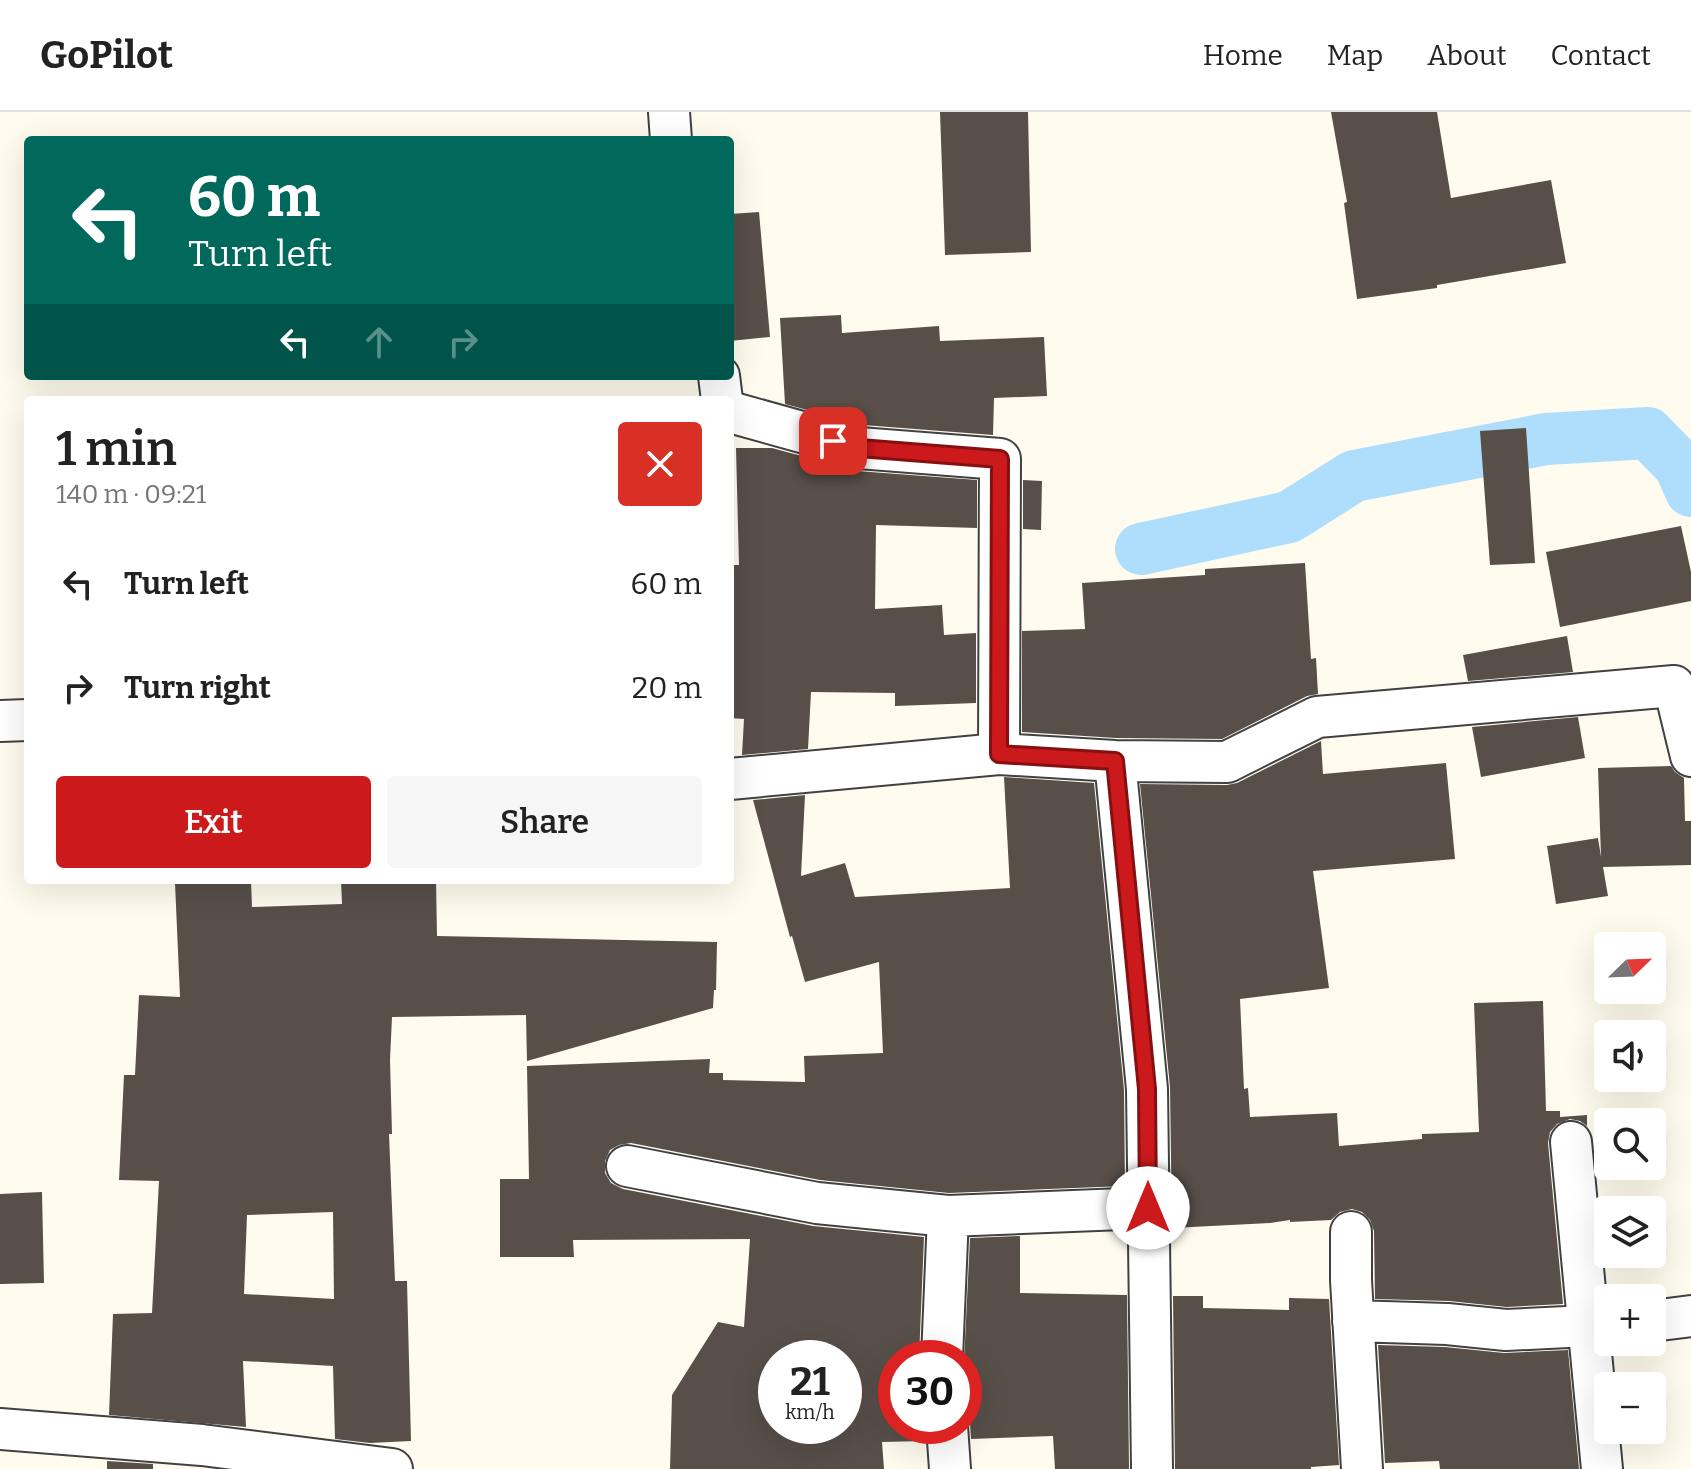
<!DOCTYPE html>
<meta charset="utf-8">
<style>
:root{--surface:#fff;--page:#f6f6f6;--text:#222;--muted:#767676;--line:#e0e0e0;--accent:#cc191c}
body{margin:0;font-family:Bitter,serif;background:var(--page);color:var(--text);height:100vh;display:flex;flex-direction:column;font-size:30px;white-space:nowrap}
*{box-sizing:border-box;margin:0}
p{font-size:26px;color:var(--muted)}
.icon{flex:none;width:44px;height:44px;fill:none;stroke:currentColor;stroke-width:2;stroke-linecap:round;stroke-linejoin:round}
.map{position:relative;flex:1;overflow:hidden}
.side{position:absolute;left:24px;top:284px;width:710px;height:488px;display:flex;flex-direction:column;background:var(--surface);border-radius:8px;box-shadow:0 8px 32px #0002}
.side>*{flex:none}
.guide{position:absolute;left:24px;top:24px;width:710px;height:244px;border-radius:8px;box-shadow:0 8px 32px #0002;background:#00695c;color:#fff;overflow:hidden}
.needle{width:52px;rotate:67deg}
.tools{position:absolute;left:1594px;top:820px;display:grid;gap:16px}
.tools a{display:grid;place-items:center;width:72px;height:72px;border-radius:8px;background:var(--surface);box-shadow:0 8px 32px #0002;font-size:40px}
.speed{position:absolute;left:758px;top:1228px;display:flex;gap:16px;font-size:40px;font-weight:700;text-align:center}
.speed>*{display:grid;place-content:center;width:104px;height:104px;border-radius:50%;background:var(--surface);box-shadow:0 8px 32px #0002;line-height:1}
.speed small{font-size:20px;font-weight:400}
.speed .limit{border:12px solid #d22;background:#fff;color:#111}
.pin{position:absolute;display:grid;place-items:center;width:68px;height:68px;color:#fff;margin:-34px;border-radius:16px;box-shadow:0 4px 12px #0006}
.me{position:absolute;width:88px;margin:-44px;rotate:0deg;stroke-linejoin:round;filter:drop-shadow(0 0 6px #0008)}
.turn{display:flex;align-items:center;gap:28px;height:168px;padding:0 32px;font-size:36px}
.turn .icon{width:104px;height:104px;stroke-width:2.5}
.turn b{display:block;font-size:56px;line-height:68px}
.lanes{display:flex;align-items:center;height:76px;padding:0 32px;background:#0003;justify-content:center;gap:40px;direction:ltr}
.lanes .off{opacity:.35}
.round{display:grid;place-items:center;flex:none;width:84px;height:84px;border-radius:8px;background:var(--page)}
.head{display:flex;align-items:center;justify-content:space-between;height:136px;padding:0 32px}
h1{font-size:48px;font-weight:600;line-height:60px}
.primary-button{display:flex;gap:16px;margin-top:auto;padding:16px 32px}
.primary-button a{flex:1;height:92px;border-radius:8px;background:var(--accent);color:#fff;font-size:32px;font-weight:600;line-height:92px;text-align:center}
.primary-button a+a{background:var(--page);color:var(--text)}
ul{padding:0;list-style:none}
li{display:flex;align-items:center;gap:24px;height:104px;padding:0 32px}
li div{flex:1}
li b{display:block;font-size:30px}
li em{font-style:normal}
header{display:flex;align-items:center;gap:48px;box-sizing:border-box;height:112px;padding:0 40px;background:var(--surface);border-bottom:2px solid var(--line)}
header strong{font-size:38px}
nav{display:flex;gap:44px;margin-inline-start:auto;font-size:28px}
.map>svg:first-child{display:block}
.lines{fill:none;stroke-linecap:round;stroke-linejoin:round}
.canal{stroke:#afddfc;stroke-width:52}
.building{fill:#584f49;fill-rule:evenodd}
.minor-casing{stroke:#414141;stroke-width:44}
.minor{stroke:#fff;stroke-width:40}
.route-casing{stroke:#851012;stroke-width:20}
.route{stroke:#cc191c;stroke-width:14}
</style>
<header>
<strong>GoPilot</strong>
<nav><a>Home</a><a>Map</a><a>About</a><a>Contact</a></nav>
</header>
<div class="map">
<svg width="1691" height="1357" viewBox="0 0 1691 1357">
<rect width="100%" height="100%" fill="#fffcef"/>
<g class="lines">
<!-- canal -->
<path class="canal" d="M1141 437 1289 405 1354 364 1546 327 1648 321 1680 354 1691 379"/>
</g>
<!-- building -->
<path class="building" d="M940 0H1028L1031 140 945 143Z
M1331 0H1437L1451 86 1551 68 1566 151 1437 173V176L1357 187 1344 91 1347 90Z
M759 100 770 225 730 229V102Z
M841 203 842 221 939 214 940 229 1044 225 1047 284 994 286 993 323 863 313 785 292 780 206Z
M1526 316 1535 451 1490 453 1480 319Z
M736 336H772L857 359 977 368V416L876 413 875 497 942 493 944 523 976 521V591L895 594V581L811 580 808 637 742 643 744 607 730 606V453H739Z
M1023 368 1042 369 1041 418 1023 417Z
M1681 414 1691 460V489L1560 515 1546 440Z
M1305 451 1311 547 1316 546 1318 582 1307 584 1222 627 1116 626 1022 620V519L1085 517 1082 471 1205 463V457Z
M1567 524 1573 560 1468 569 1463 543Z
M1578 605 1585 646 1481 665 1472 615Z
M1321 629 1323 662 1446 651 1455 747 1313 759 1329 876 1240 887 1244 977 1248 976 1250 1005 1337 1001 1339 1034 1422 1027V1022L1479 1020 1474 891 1543 889 1546 999H1560V1005L1587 1003V1014L1580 1009 1570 1007 1557 1012 1550 1020 1548 1031 1563 1192 1507 1195 1449 1189 1375 1187 1374 1119 1370 1108 1362 1100 1352 1097 1340 1100 1331 1108 1290 1110V1108L1270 1111 1172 1116 1170 975 1140 672 1227 673 1237 671Z
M1671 654 1675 660 1684 666 1685 709H1691V753L1603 755 1608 784 1556 792 1547 734 1598 726 1601 745 1598 656Z
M1004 665 1094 671 1124 978 1125 1074 949 1081 820 1068 631 1031 619 1033 610 1038 605 1049V1061L611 1071 623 1077 813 1114 924 1125 919 1246H896V1314H924L925 1329 882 1330 884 1357H670L672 1283 718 1210 744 1215 750 1127 573 1128 574 1145H500V1067H529L527 954 710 947 709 961H723V968L805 970 804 944 883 941 879 850 805 870 792 824 790 825 753 688 805 683 801 764 845 751 855 785 1010 776ZM776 1246H844V1314H776Z
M251 768 252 795 342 792 341 768H436L437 824 717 830 716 878H714L713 896 527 949 526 903 392 905 390 948 392 1022H389L395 1169H407L411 1329 370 1331 335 1327 333 1254 243 1249 246 1315 109 1303 113 1202 152 1201 159 1069 119 1068 124 963H135L139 883 180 885 175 771ZM333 1100 334 1187 244 1182 247 1103Z
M42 1080 44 1171 0 1172V1082Z
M1020 1124V1181L1127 1183 1129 1357H1055L1053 1324 971 1327 970 1312 964 1299V1250L970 1126Z
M1173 1184H1203V1196L1289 1198V1186L1329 1187 1339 1353 1311 1355V1357H1175Z
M1378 1233 1445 1235 1504 1241 1568 1238 1579 1357H1440L1439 1349 1385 1351Z
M107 1349 153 1352V1357H107Z"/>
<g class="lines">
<!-- minor casing -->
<g class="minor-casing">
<path id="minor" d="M669 0 671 28
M719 264 722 288
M730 300 859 336 1000 347 999 642
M0 609 28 608
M1115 649 1147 977 1152 1357
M730 667 999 642 1115 649 1227 650 1317 605 1674 574 1691 644
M1571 1030 1602 1357
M627 1054 817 1091 948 1104 1148 1096
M1351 1120V1168L1362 1357
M1353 1209 1447 1212 1506 1218 1608 1213
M1652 1209 1691 1204
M942 1246 948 1104
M947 1314 950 1357
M0 1317 202 1333 392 1357"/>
</g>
<!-- minor -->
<use href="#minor" class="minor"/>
</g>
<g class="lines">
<!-- route casing -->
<g class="route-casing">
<path id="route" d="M833 329 859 336 1000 347 999 642 1115 649 1147 977 1148 1096"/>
</g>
<!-- route -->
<use href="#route" class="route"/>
</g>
</svg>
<div class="tools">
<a><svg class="needle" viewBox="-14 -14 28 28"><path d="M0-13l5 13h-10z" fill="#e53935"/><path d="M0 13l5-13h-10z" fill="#767676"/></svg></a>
<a><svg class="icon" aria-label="sound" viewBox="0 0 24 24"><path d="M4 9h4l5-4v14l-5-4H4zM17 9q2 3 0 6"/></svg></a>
<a><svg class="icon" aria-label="search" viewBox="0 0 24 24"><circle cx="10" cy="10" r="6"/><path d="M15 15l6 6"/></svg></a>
<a><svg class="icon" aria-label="layers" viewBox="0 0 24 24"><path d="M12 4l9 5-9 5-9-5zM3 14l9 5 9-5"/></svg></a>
<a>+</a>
<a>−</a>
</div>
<div class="speed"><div>21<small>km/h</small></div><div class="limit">30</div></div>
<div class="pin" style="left:833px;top:329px;background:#d93025"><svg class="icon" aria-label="arrive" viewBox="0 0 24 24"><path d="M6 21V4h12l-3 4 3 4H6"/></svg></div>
<svg class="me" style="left:1148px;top:1096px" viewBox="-20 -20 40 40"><circle r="19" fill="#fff"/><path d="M0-13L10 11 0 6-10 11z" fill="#cc191c"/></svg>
<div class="guide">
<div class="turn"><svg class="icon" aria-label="left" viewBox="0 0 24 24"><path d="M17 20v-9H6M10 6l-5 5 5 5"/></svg><div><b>60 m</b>Turn left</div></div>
<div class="lanes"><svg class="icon" aria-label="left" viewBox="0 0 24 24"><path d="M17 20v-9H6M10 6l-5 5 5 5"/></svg><svg class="icon off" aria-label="ahead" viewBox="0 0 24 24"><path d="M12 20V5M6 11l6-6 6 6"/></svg><svg class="icon off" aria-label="right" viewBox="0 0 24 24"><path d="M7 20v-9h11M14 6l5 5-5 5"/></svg></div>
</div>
<section class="side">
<div class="head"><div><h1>1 min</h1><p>140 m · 09:21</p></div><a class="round" style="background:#d93025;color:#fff"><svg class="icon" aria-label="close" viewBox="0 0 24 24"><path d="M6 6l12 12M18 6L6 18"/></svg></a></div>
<ul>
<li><svg class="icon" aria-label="left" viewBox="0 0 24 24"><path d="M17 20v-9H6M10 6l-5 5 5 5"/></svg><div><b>Turn left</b></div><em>60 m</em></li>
<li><svg class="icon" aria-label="right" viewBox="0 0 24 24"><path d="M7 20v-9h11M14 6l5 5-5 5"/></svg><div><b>Turn right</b></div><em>20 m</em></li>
</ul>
<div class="primary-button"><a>Exit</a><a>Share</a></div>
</section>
</div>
